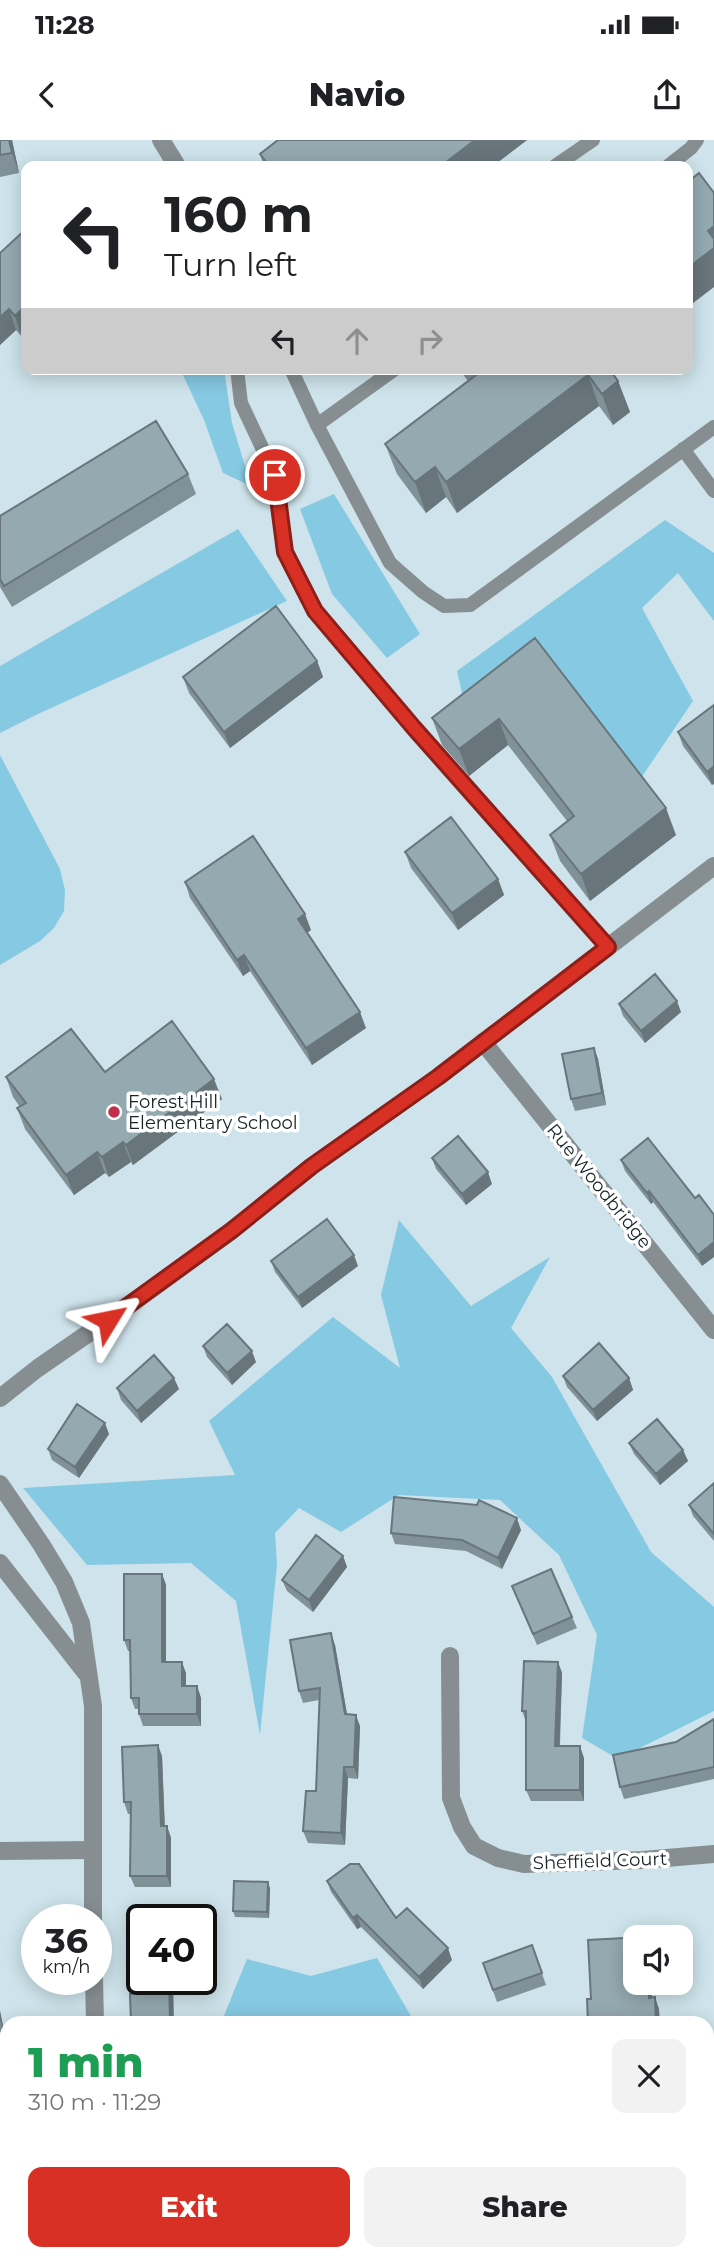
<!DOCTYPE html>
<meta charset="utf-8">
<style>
:root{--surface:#fff;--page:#f2f2f2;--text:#202124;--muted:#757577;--accent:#d93025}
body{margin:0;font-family:Montserrat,sans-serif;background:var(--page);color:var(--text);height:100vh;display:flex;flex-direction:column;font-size:26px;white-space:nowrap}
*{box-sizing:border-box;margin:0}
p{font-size:23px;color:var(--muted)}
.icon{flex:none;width:38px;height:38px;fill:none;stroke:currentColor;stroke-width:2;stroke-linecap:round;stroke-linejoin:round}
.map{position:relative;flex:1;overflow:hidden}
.drawer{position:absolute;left:0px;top:1876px;width:714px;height:245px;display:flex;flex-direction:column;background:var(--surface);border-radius:21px 21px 0 0;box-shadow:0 4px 18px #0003}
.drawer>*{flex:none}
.banner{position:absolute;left:21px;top:21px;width:672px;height:214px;border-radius:14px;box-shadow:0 4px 18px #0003;background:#fff;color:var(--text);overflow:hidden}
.buttons{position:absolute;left:623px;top:1785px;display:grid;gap:14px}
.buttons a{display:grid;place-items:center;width:70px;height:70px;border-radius:14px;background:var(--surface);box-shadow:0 4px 18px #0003;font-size:35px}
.speed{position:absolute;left:21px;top:1764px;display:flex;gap:14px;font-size:35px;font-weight:700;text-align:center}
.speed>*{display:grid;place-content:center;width:91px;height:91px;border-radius:50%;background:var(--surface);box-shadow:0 4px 18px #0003;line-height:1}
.speed small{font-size:18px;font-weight:400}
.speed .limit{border:4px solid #111;border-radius:10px;background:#fff;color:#111}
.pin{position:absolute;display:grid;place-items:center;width:60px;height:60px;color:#fff;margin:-30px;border:4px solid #fff;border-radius:50%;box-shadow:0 2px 7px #0007}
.me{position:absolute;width:77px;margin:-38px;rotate:55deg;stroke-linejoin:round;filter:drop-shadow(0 0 5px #0008)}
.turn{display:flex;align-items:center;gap:24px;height:147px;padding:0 28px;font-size:32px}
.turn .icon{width:91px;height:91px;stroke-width:2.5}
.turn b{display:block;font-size:49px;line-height:60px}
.lanes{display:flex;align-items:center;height:66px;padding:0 28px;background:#0003;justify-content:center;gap:35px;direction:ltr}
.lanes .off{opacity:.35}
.round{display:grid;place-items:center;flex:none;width:74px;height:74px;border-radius:14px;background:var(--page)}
.overview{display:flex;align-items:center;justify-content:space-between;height:119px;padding:0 28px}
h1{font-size:42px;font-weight:800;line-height:52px;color:#1e9e55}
.action{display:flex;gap:14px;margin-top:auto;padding:14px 28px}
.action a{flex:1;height:80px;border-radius:14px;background:var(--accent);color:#fff;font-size:28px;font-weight:800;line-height:80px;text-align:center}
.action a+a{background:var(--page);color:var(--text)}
.status{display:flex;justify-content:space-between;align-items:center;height:49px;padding:0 35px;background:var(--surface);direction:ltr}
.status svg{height:19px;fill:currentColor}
header{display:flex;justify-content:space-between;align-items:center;height:91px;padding:0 28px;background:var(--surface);font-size:32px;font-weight:800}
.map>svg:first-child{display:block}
.green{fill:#86c9e2}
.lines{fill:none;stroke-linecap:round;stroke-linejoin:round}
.service{stroke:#868e92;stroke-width:14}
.minor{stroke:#868e92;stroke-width:18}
.tertiary{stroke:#868e92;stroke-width:18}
.wall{fill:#809198}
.shaded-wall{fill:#68767c}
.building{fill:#95a9b1;stroke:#68767c;stroke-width:2}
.route-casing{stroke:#8d1f18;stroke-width:18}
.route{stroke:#d93025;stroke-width:12}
.poi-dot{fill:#c02f4e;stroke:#fff;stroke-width:2.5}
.labels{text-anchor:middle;stroke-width:7;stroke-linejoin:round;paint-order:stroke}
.poi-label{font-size:18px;fill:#192124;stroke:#fff;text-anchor:start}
.street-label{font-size:18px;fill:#192124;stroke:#fff}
</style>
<div class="status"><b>11:28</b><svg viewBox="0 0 49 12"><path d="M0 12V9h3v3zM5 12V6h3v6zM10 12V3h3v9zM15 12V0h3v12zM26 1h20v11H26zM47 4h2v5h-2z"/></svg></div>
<header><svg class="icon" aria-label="back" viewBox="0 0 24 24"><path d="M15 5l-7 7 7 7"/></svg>Navio<svg class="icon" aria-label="share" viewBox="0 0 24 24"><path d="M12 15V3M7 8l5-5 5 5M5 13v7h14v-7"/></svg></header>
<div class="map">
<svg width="714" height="2121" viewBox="0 0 714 2121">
<rect width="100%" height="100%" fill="#cee3eb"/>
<!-- green -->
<path class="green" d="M184 229H224L232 283 251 346 223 333 204 280 182 233Z
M334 354 420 494 387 518 332 454 300 369Z
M665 380 714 413V481L678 433 642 468 693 561 637 644 469 583 457 531Z
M238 389 287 461 40 573 0 593V526Z
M0 615 60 729 65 750 64 771 54 788 40 801 0 825Z
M399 1080 471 1166 550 1117 511 1188 552 1237 651 1412 714 1467V1571L618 1619 582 1598 597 1495 559 1415 500 1360 399 1355 341 1392 299 1368 275 1393 277 1425 260 1595 236 1461 191 1423 87 1425 23 1348 235 1335 209 1281 333 1177 400 1228 381 1155Z
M377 1818 415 1883H221L247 1819 311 1836Z"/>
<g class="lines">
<!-- service -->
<path class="service" d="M555 26 593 0
M668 26 691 8 697 0
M237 229 241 263 275 335 285 412 315 471 414 588 608 807
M291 229 317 285 390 423 423 452 444 466 470 465 714 287
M317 285 395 229
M683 309 714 351"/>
<!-- minor -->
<path class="minor" d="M161 0 177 26
M483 902 714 1190
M450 1516 451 1658 462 1687 474 1706 498 1718 524 1724 643 1720 714 1714
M0 1711 91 1710
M100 2114H122"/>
<!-- tertiary -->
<path class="tertiary" d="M0 1258 38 1228 128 1166 231 1091 312 1026 438 937 714 726
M0 1344 41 1404 64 1442 81 1483 93 1566V1780
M0 1423 86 1533
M94 1839 95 1883
M100 2114 101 2121"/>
</g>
<!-- wall -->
<path class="wall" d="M0 0H12L19 33 0 37Z
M527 0 493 26H264L260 14Z
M26 89V193L22 197 16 190 0 205Z
M459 229H609L618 241 630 272 613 285 599 266 457 373 446 357 426 373 397 334 385 304 468 241Z
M188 334 196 354 12 467 0 447V376Z
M535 498 676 695 590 761 560 721 550 695 567 681 508 605 469 636 442 605 432 578Z
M317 521 323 537 230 608 189 553 183 537Z
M714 565 712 645 683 606 678 592Z
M405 712 498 739 504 755 458 790 411 728Z
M185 742 311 790 307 793 366 888 312 925 250 831 243 836 190 758Z
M619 864 681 872 645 903 623 876Z
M594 908 598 919 606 965 575 971 571 959Z
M105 932 222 959 133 1025 131 1022 109 1037 105 1033 74 1055 25 989 17 968 20 967 13 957 6 937Z
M432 1018 492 1044 466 1065 436 1029Z
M621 1020 695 1058 702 1126 653 1062 651 1064 625 1031Z
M271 1121 358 1126 302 1168 275 1132Z
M203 1206 256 1222 232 1245 207 1217Z
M563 1236 629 1238 633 1250 597 1281 567 1247Z
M117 1248 179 1249 141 1283 121 1260Z
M109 1294 79 1338 52 1320 48 1309Z
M629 1303 683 1310 688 1321 660 1345 634 1314Z
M714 1343V1401L693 1376 689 1365Z
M521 1390 502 1429 466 1411 395 1404 391 1393Z
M343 1416 347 1427 313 1472 287 1451 282 1440Z
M162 1434 166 1445V1522L186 1533V1546H197L201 1558V1586H143L139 1574V1569H135L131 1558V1511H128L124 1500Z
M512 1446 572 1477 577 1488 537 1505Z
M335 1505 347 1574 360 1586 358 1639 348 1638 345 1705 308 1703 303 1691 316 1651 319 1560 303 1563 299 1551Z
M558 1522 562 1533 560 1606 584 1618V1661H531L526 1650V1582L522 1571Z
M714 1579V1639L624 1659 620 1647 676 1602Z
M162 1616 165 1686H167L171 1698V1747H135L130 1736 131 1674H128L124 1662Z
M327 1741 396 1778 452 1820 423 1849 361 1787 357 1789 331 1752Z
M270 1748 269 1778 235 1777 233 1771Z
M532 1805 546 1845 497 1862 483 1823Z
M0 1871 4 1891 0 1892Z
M0 1920 6 1932 7 1963V2052H0Z"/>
<!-- shaded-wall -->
<path class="shaded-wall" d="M9 0H12L19 33 12 13Z
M475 0H527L493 26H441Z
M714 86V107L708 91Z
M714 108V147L688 167V128Z
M24 167 26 172V193L22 197 15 176Z
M9 169 16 190 0 205V177Z
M588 235 599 266 457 373 446 342Z
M618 241 630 272 613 285 602 254Z
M435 327 446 357 426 373 415 342Z
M317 521 323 537 230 608 224 592Z
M499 579 508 605 469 636 459 609Z
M714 626V644L712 645 707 632Z
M666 668 676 695 590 761 581 734Z
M498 739 504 755 458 790 452 773Z
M305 774 311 790 304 795 298 779Z
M244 815 250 831 243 836 237 820Z
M677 861 681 872 645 903 641 891Z
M360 872 366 888 312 925 306 908Z
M594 908 598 919 606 965 602 953Z
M214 939 222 959 133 1025 126 1005Z
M123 1002 131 1022 109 1037 102 1017Z
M97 1012 105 1033 74 1055 66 1035Z
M488 1032 492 1044 466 1065 462 1054Z
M649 1051 653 1062 651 1064 647 1053Z
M714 1102V1117L702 1126 698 1115Z
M354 1115 358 1126 302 1168 298 1157Z
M252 1211 256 1222 232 1245 227 1233Z
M174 1238 179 1249 141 1283 137 1271Z
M629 1238 633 1250 597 1281 593 1270Z
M105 1283 109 1294 79 1338 75 1327Z
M683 1310 688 1321 660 1345 656 1334Z
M517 1378 521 1390 502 1429 498 1418Z
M343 1416 347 1427 313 1472 309 1460Z
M162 1434 166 1445V1534L162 1522Z
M331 1493 335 1505 349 1586 345 1574Z
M182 1522 186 1533V1558L182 1546Z
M558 1522 562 1533 559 1618 555 1606Z
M197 1546 201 1558V1586L197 1574Z
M356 1575 360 1586 358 1639 354 1627Z
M158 1605 162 1616 165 1698 161 1686Z
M580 1606 584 1618V1661L580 1650Z
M344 1627 348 1638 345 1705 341 1693Z
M167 1686 171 1698V1747L167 1736Z
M268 1742 270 1748 269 1778 267 1772Z
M357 1775 361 1787 357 1789 353 1778Z
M448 1808 452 1820 423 1849 419 1837Z
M169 1839H173L174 1883H170Z
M648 1843H651L653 1869 649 1858Z
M655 1857 659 1869 660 1883H656Z
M0 1871 4 1891 0 1880Z
M2 1920 6 1932 7 2044 6 2040Z
M0 2091 2 2096 3 2121H0Z"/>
<!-- building -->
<path class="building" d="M0 0H9L12 13 0 15Z
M278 0H475L441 26H269L260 14Z
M699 33 714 53V86L708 91 714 99V108L688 128V42Z
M26 89V169L24 167 15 176 9 169 0 177V113Z
M471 229H609L618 241 602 254 588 235 446 342 435 327 415 342 385 304 476 235Z
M156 281 188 334 4 446 0 439V376Z
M276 466 317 521 224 592 183 537Z
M535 498 666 668 581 734 550 695 574 676 499 579 459 609 432 578Z
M714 565V626L707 632 678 592Z
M451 677 498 739 452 773 405 712Z
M253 696 305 774 298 779 360 872 306 908 244 815 237 820 185 742Z
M655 834 677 861 641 891 619 864Z
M172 881 214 939 126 1005 123 1002 102 1017 97 1012 66 1035 17 968 26 963 6 937 71 889 105 932Z
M594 908 602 953 571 959 562 914Z
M458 996 488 1032 462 1054 432 1018Z
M648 998 695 1058 699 1055 714 1075V1102L698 1115 649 1051 647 1053 621 1020Z
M327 1079 354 1115 298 1157 271 1121Z
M227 1184 252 1211 227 1233 203 1206Z
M599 1203 629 1238 593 1270 563 1236Z
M154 1215 174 1238 137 1271 117 1248Z
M77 1264 105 1283 75 1327 48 1309Z
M657 1279 683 1310 656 1334 629 1303Z
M714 1343V1394L689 1365Z
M394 1357 477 1365 479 1360 517 1378 498 1418 462 1400 391 1393Z
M316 1395 343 1416 309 1460 282 1440Z
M551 1429 572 1477 533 1494 512 1446Z
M124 1434H162V1522H182V1546H197V1574H139V1558H131L130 1500H124Z
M331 1493 345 1574 356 1575 354 1627H344L341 1693 303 1691 306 1651H316L320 1548 299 1551 290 1500Z
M524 1521 558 1522 555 1606H580V1650H526V1571H522Z
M714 1579V1627L620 1647 613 1615 676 1602Z
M158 1605 161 1686H167V1736H130L131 1662H124L122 1607Z
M350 1724H359L396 1778 407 1768 448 1808 419 1837 357 1775 353 1778 327 1741Z
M234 1741 268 1742 267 1772 233 1771Z
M196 1778V1780H142V1836L140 1779Z
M635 1797V1843H648L649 1858 655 1857 656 1883H588L587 1859H591L588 1800 644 1797Z
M532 1805 542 1833 493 1850 483 1823Z
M142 1839H169L170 1883H131L130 1854 142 1853Z
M0 1920H2L6 2040H0Z
M623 2116 660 2117V2121H623Z"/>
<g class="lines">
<!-- route casing -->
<g class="route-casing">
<path id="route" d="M108 1180 231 1091 312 1026 438 937 608 807 414 588 315 471 285 412 275 335"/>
</g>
<!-- route -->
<use href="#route" class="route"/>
</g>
<!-- markers -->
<circle class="poi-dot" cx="114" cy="972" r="7"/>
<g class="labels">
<!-- poi labels -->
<g class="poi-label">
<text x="128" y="968">Forest Hill<tspan x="128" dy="21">Elementary School</tspan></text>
</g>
<!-- street labels -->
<g class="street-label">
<text transform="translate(599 1046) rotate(51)" y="6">Rue Woodbridge</text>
<text transform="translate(600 1721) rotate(-2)" y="6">Sheffield Court</text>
</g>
</g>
</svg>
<div class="buttons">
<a><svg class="icon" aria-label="sound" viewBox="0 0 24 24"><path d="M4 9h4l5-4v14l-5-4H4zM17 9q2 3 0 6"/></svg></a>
</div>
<div class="speed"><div>36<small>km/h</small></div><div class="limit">40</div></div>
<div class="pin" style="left:275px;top:335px;background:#d93025"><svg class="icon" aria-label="arrive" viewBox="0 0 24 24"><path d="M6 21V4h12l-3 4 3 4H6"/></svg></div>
<svg class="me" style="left:108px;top:1180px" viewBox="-20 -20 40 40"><path d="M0-17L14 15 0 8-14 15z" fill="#d93025" stroke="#fff" stroke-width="4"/></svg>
<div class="banner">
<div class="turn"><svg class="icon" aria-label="left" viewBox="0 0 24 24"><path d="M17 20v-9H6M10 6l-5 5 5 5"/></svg><div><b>160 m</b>Turn left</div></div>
<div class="lanes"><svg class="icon" aria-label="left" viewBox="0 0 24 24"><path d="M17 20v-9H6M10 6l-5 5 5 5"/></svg><svg class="icon off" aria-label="ahead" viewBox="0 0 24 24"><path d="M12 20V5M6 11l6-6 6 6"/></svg><svg class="icon off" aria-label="right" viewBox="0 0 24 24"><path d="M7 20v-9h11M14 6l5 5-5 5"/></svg></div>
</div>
<section class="drawer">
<div class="overview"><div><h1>1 min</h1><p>310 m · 11:29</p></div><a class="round"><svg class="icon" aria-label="close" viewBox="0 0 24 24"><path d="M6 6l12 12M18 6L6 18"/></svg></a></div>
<div class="action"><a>Exit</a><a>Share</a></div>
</section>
</div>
